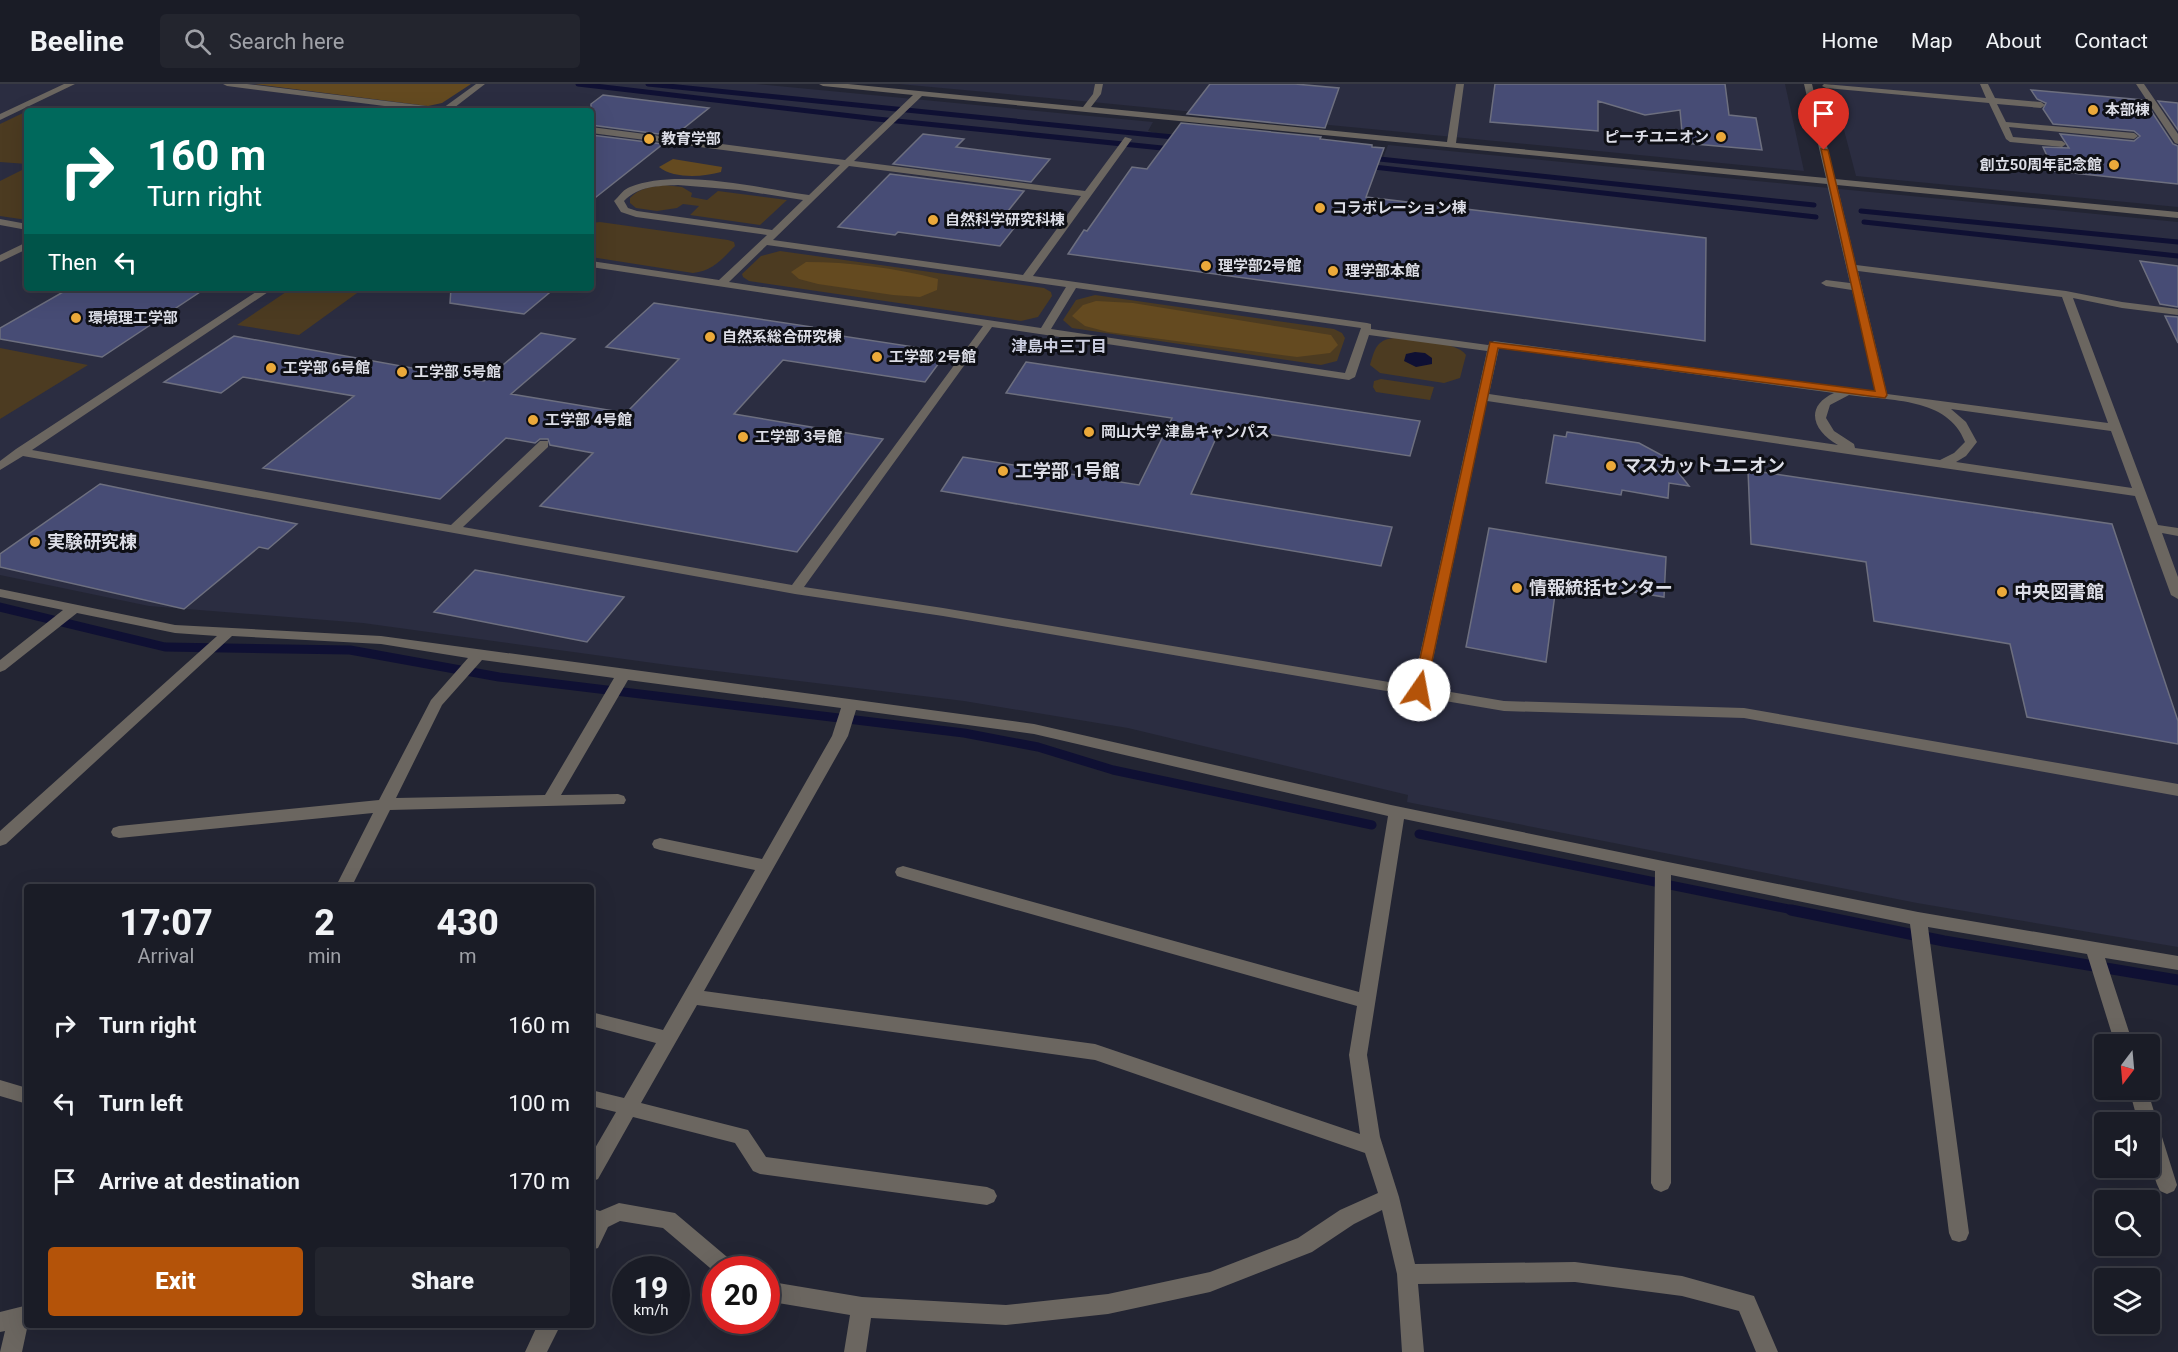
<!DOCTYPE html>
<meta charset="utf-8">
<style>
:root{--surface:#1a1c26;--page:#23252e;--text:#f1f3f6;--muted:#9fa1a7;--line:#383a43;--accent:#b45309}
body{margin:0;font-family:Roboto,"Noto Sans JP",sans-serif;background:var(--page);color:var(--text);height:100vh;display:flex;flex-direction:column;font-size:22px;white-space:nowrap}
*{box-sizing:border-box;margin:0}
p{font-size:20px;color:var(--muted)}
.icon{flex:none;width:33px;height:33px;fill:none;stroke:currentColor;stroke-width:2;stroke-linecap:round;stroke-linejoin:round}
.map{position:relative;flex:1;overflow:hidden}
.drawer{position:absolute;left:24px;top:800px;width:570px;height:444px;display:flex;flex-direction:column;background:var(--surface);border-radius:6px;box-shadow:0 6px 24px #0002,0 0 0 2px var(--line)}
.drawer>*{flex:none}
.banner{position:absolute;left:24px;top:24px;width:570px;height:183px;border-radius:6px;box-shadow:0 6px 24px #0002,0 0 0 2px var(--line);background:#00695c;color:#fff;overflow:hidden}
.needle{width:39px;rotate:196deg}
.buttons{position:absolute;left:2094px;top:950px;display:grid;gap:12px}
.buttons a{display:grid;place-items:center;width:66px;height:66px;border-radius:6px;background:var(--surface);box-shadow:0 6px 24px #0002,0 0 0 2px var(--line);font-size:30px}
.speed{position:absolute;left:612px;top:1172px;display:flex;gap:12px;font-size:30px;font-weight:700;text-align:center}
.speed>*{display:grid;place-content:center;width:78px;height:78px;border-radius:50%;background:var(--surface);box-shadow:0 6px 24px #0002,0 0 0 2px var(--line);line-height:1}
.speed small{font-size:15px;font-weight:400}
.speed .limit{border:9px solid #d22;background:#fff;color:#111}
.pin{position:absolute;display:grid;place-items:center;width:51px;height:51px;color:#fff;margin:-62px -26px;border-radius:50% 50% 50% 0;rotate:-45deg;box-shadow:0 0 6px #0007}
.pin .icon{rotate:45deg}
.me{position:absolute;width:66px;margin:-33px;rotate:12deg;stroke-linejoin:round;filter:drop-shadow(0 0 4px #0008)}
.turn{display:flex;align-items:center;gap:21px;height:126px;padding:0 24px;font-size:27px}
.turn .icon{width:78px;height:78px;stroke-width:2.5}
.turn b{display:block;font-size:42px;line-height:51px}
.then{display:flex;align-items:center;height:57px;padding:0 24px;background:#0003;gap:12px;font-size:22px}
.eta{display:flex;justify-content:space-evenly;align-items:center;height:102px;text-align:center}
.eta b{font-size:36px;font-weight:800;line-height:42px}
.cta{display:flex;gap:12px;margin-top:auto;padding:12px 24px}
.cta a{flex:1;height:69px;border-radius:6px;background:var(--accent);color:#fff;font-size:24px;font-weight:800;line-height:69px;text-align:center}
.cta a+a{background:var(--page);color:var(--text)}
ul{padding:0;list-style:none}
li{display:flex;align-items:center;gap:18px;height:78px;padding:0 24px}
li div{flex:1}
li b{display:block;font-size:22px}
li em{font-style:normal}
header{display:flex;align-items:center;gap:36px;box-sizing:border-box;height:84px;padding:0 30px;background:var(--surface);border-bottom:2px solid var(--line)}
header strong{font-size:28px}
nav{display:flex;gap:33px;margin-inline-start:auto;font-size:21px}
.search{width:420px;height:54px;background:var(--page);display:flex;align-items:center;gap:15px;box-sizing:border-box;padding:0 21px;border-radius:6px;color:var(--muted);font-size:22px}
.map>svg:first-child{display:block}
.built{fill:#2b2d41;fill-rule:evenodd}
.green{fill:#4c3b21}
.forest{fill:#644a20}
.water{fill:#0f1033}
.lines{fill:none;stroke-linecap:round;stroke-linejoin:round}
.stream-far2{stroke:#0f1033;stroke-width:5}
.stream-far1{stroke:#0f1033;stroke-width:9}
.stream{stroke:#0f1033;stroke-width:11}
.building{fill:#474c75;stroke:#6d6f7f;stroke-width:1.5}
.minor{fill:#6b6660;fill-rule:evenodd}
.route{fill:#b45309;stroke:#753606;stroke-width:1.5}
.poi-dot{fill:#eba93a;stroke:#0e0f15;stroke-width:2}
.labels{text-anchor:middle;stroke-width:6;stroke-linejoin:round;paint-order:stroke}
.far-poi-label{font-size:15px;font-weight:bold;fill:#dcdde6;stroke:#0e0f15;text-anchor:start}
.far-neighbourhood-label{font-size:16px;font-weight:bold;fill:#cbcee0;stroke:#0e0f15}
.poi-label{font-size:18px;font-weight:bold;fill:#dcdde6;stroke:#0e0f15;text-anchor:start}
</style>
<header>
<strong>Beeline</strong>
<div class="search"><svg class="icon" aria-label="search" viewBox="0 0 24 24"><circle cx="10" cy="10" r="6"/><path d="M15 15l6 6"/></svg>Search here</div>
<nav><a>Home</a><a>Map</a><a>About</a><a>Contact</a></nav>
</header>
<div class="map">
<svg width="2178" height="1268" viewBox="0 0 2178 1268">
<rect width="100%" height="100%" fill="#232533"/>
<!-- built -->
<path class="built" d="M0 0H756L1153 38 1148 47 1160 50 1383 74 1388 61 2178 138V863L1917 819 1407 718 1408 711 1128 644 964 617 675 582 363 539 149 522 0 491ZM27 27H591V204H27Z
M899 0H1785L1804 87 1092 18Z
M1832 0H2178V123L1856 92Z"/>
<!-- green -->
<path class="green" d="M23 29 27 30V80L0 78V40Z
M24 85 27 86V136L0 132V97Z
M664 101 682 103 692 109 691 113 707 116 718 107 787 116 760 141 690 131 699 122 683 120 677 124 657 127 636 124 630 119V114C639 104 651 103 664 101Z
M600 138 728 156 734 158 735 162C722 175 713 187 693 189L591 173V139Z
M780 167 1044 204 1051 208 1052 212 1038 233 1021 237 749 197 743 193 742 190 761 172Z
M292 204H364L299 251 237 241Z
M1095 211 1334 245 1342 249 1345 254 1337 277 1321 281 1072 244 1063 236 1076 216Z
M1394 254C1411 256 1457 257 1466 271L1460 294 1444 299 1380 289 1370 281C1375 265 1376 256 1394 254Z
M0 264 88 281 0 335Z
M1381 295 1434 303 1430 316 1376 308 1373 303 1374 297Z"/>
<!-- forest -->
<path class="forest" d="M254 0H471L442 19 428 22Z
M673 75 722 83 721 88C703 93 674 95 659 83Z
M806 178C850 178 895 184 938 195L937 206 920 213 893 211 818 200 799 195 791 188Z
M1096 217 1133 219 1331 251 1338 261 1330 269 1297 273 1108 248 1085 242 1072 232 1083 221Z"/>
<!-- water -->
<path class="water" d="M1415 268 1425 269 1432 274V280L1416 283 1404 277 1406 270Z"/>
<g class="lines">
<!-- stream-far2 -->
<path class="stream-far2" d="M578 0 877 35 1172 65
M648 0 1183 54
M1370 74 1814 121
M1365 82 1816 133
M1861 127 2178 158
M1864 138 2178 172"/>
<!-- stream-far1 -->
<path class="stream-far1" d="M0 523 165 563 350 566 499 593 964 649 1038 663 1113 686 1372 741
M1419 750 1798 827"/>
<!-- stream -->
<path class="stream" d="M1791 826 1944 857 2178 896"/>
</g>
<!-- building -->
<path class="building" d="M1210 0H1295L1339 4 1325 44 1187 30Z
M1495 0H1725L1729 31 1756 34 1762 66 1683 59 1680 26 1645 31 1598 17V47L1490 38Z
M2031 6 2144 16 2173 60 2178 62V100L2054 87 2043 63 2069 64 2060 50 2134 57 2140 52 2134 47 2053 40 2043 25 2046 19 2037 15Z
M603 11 709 24 674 52 591 41V20Z
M2158 17 2178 19V46Z
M1181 39 1321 53 1320 55 1372 61V63L1384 64 1366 113 1706 154 1705 257 1068 170 1084 146 1087 147 1132 83 1147 85Z
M923 50 964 55 956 63 1050 75 1031 98 893 80Z
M591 51 663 60 591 117Z
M890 90 1024 107 1008 127 1026 129 1000 162 898 148 895 151 838 143Z
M2140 177 2178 182V223L2160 220Z
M70 204H206L102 273 0 255V244Z
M451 204H555L524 230 450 219Z
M654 219 812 243 809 247 947 268 925 298 783 276 734 330 883 355 797 468 540 422 593 369 550 361 548 355H540L535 359 506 354 440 415 263 384 354 312 243 293 221 309 164 298 234 252 484 297 541 249 575 255 511 310 626 329 679 275 606 263Z
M2165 232 2178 233V259Z
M1026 278 1420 337 1410 372 1221 343 1191 410 1392 443 1381 482 941 407 963 373 1139 401 1172 334 1006 309Z
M1567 348 1639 359 1667 374 1689 402 1669 399 1668 414 1622 406 1621 411 1546 399 1554 351 1566 353Z
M1748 386 2112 440 2178 637V660L2027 633 2010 560 1874 537 1866 478 1751 460Z
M100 400 158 412 297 440 268 465 259 463 184 525 0 483V470Z
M1489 444 1666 473 1664 513 1557 495 1546 578 1466 563Z
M475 486 624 513 587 558 434 528Z"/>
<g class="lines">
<!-- minor -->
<path class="minor" d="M64 0H75L0 36V30Z
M223 0H247L443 24 476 0H485L450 27H424L227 2Z
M819 0H848L1083 23 1093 10 1095 0H1103L1101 10 1091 23 1447 58 1456 0H1464L1456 59 1826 94 1804 0H1812L1835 95 2178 128V134L1837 101 1856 181 2066 207 2122 218 2178 225V231L2122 224 2073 214 2158 441 2178 444V452L2162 449 2178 493V515L2171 511 2135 412 1487 317 1427 604 1504 617 1744 624 2178 700V712L1744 634 1504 627 943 532 795 510 23 372 0 386V377L16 365 262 204H274L32 366 451 441 540 357H548V363L463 443 792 501 983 242 591 183V177L719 196 767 151 636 133 621 128 614 117 616 115C620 111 624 105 630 103 677 84 759 104 809 111L840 81 591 49V43L845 76 913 11 823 2ZM922 12 1827 100 1850 199 1826 196 1821 199 1826 202 1852 206 1876 308 1494 257 1488 261 1371 245V240L1367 239 1033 192 1132 55 1125 53 1085 107 854 77ZM849 82 1081 112 1023 191 773 156ZM678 101 739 106 803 116 772 146 637 127 628 124 624 117C639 102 657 102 678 101ZM767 161 1066 203 1041 244 729 198ZM1858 187 2062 213 2108 339 1887 310ZM1076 204 1361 244 1345 289 1051 245ZM992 243 1349 296 1355 293 1369 251 1487 267 1413 602 943 524 804 503ZM1499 264 1834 309C1803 323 1814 348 1838 361L1489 310ZM1849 311C1890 317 1948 313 1965 358L1954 369 1940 376 1855 364 1854 360 1834 347 1826 334 1830 321ZM1951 325 2111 347 2132 404 1956 378 1966 372 1977 358 1966 338Z
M1824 0 1986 14 1980 0H1988L1995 14 2041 18 2045 21 2041 24 1997 20 2006 38 2134 49 2138 52 2134 55 2009 43 2013 53 2062 57 2066 60 2062 63 2010 58 2006 55 1989 19 1826 4 1822 2Z
M2136 0H2144L2178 50V60L2175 59Z
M0 135 27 140V146L0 141Z
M27 158V165L0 178V171Z
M0 505 175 541 381 552 1034 640 1391 721 1663 777 1918 828 2178 872V886L2105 874 2133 960H2115L2087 870 1928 843 1969 1149 1966 1156 1959 1158 1952 1156 1949 1149 1910 840 1671 791V1099L1668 1105 1661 1108 1654 1105 1651 1099 1655 787 1404 735 1367 971 1380 1053 1399 1113 1415 1180 1575 1178 1682 1192 1754 1212 1778 1268H1756L1739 1227 1682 1212 1575 1198 1418 1200 1424 1268H1402L1397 1190 1382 1126 1354 1140 1312 1168 1210 1208 1108 1230 1006 1241 871 1234 866 1268H844L850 1231 766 1217V1197L862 1213 1006 1221 1108 1210 1210 1188 1298 1154 1340 1126 1378 1109 1365 1069 1095 976 697 921 641 1019 748 1046 766 1073 987 1103 994 1106 997 1112 994 1118 987 1121 760 1090 753 1087 735 1059 633 1033 598 1095 591 1098V1071L616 1028 591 1022V1006L624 1014 656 959 591 942V928L663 946 755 786 660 766 654 764 652 760 654 756 660 754 762 775 832 652 841 624 628 596 561 711 618 710 624 712 626 716 624 720 390 726 352 802H336L373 729 119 754 113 752 111 748 113 744 119 742 379 716 431 616 468 574 381 560 232 552 6 760 0 762V747L217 552 175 549 77 529 5 586 0 588V576L63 526 0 513ZM482 576 614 594 545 711 396 714 442 621ZM856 626 1034 650 1388 732 1359 908 903 782 897 784 895 788 897 792 903 794 1357 922 1349 971 1360 1050 1095 960 704 907 848 652Z
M0 996 27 1004V1020L0 1012Z
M2129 1005H2147L2177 1101 2174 1107 2167 1110 2160 1107C2149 1085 2150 1063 2150 1038H2138Z
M619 1119 675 1129 733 1178 736 1185H716V1189L663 1144 620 1137 608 1143 598 1164 591 1166V1124L600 1127Z
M24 1222 27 1223 28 1240 22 1268H0L5 1247 0 1248V1228Z
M538 1240H561L547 1268H525Z"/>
</g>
<!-- route -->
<path class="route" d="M1821 65 1828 66 1887 311 1885 314 1498 264 1426 606 1419 611 1415 609 1413 606 1490 258 1875 307Z"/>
<!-- markers -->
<g class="poi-dot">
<circle cx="2093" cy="26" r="6"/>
<circle cx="1721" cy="53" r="6"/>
<circle cx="649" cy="55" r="6"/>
<circle cx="2114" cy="81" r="6"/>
<circle cx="1320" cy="124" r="6"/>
<circle cx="933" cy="136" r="6"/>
<circle cx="1206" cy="182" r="6"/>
<circle cx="1333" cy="187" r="6"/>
<circle cx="76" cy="234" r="6"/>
<circle cx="710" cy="253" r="6"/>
<circle cx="877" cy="273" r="6"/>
<circle cx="271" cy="284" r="6"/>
<circle cx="402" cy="288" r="6"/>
<circle cx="533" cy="336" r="6"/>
<circle cx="1089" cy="348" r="6"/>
<circle cx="743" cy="353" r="6"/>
<circle cx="1611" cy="382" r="6"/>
<circle cx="1003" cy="387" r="6"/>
<circle cx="35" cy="458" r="6"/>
<circle cx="1517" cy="504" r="6"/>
<circle cx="2002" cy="508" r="6"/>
</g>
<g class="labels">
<!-- far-poi labels -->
<g class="far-poi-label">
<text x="2105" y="31">本部棟</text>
<text x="1709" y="58" text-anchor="end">ピーチユニオン</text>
<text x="661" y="60">教育学部</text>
<text x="2102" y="86" text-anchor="end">創立50周年記念館</text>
<text x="1332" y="129">コラボレーション棟</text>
<text x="945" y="141">自然科学研究科棟</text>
<text x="1218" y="187">理学部2号館</text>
<text x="1345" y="192">理学部本館</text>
<text x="88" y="239">環境理工学部</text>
<text x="722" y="258">自然系総合研究棟</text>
<text x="889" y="278">工学部 2号館</text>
<text x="283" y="289">工学部 6号館</text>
<text x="414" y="293">工学部 5号館</text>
<text x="545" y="341">工学部 4号館</text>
<text x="1101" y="353">岡山大学 津島キャンパス</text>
<text x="755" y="358">工学部 3号館</text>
</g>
<!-- far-neighbourhood labels -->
<g class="far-neighbourhood-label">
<text x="1059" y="268">津島中三丁目</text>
</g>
<!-- poi labels -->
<g class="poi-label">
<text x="1623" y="388">マスカットユニオン</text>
<text x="1015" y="393">工学部 1号館</text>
<text x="47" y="464">実験研究棟</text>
<text x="1529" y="510">情報統括センター</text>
<text x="2014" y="514">中央図書館</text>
</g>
</g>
</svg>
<div class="buttons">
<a><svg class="needle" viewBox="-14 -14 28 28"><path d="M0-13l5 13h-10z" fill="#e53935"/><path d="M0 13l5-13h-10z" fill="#9fa1a7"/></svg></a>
<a><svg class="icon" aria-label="sound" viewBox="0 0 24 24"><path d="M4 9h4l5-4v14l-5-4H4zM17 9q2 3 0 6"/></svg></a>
<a><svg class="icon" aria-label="search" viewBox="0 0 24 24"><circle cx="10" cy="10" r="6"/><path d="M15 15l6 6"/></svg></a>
<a><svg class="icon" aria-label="layers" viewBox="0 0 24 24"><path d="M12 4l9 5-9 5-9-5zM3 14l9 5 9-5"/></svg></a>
</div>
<div class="speed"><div>19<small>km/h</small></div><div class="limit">20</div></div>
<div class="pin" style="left:1824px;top:66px;background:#d93025"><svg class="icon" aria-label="arrive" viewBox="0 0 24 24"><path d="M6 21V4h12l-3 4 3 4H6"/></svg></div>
<svg class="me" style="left:1419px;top:606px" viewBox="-20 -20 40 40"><circle r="19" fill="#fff"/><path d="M0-13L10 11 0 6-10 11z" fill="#b45309"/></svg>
<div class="banner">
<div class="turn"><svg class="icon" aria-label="right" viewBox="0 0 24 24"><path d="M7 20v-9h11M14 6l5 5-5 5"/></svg><div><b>160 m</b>Turn right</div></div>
<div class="then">Then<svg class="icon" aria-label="left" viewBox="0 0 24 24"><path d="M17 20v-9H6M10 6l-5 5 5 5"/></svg></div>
</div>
<section class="drawer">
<div class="eta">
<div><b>17:07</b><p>Arrival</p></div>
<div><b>2</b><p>min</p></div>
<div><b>430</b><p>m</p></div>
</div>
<ul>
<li><svg class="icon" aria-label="right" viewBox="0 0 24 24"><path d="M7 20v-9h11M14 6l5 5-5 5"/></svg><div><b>Turn right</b></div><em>160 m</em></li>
<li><svg class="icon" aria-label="left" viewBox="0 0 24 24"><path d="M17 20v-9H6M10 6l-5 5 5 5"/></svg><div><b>Turn left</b></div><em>100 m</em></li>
<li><svg class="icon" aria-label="arrive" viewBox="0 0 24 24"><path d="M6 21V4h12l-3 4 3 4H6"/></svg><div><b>Arrive at destination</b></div><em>170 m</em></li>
</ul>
<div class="cta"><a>Exit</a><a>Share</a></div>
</section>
</div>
